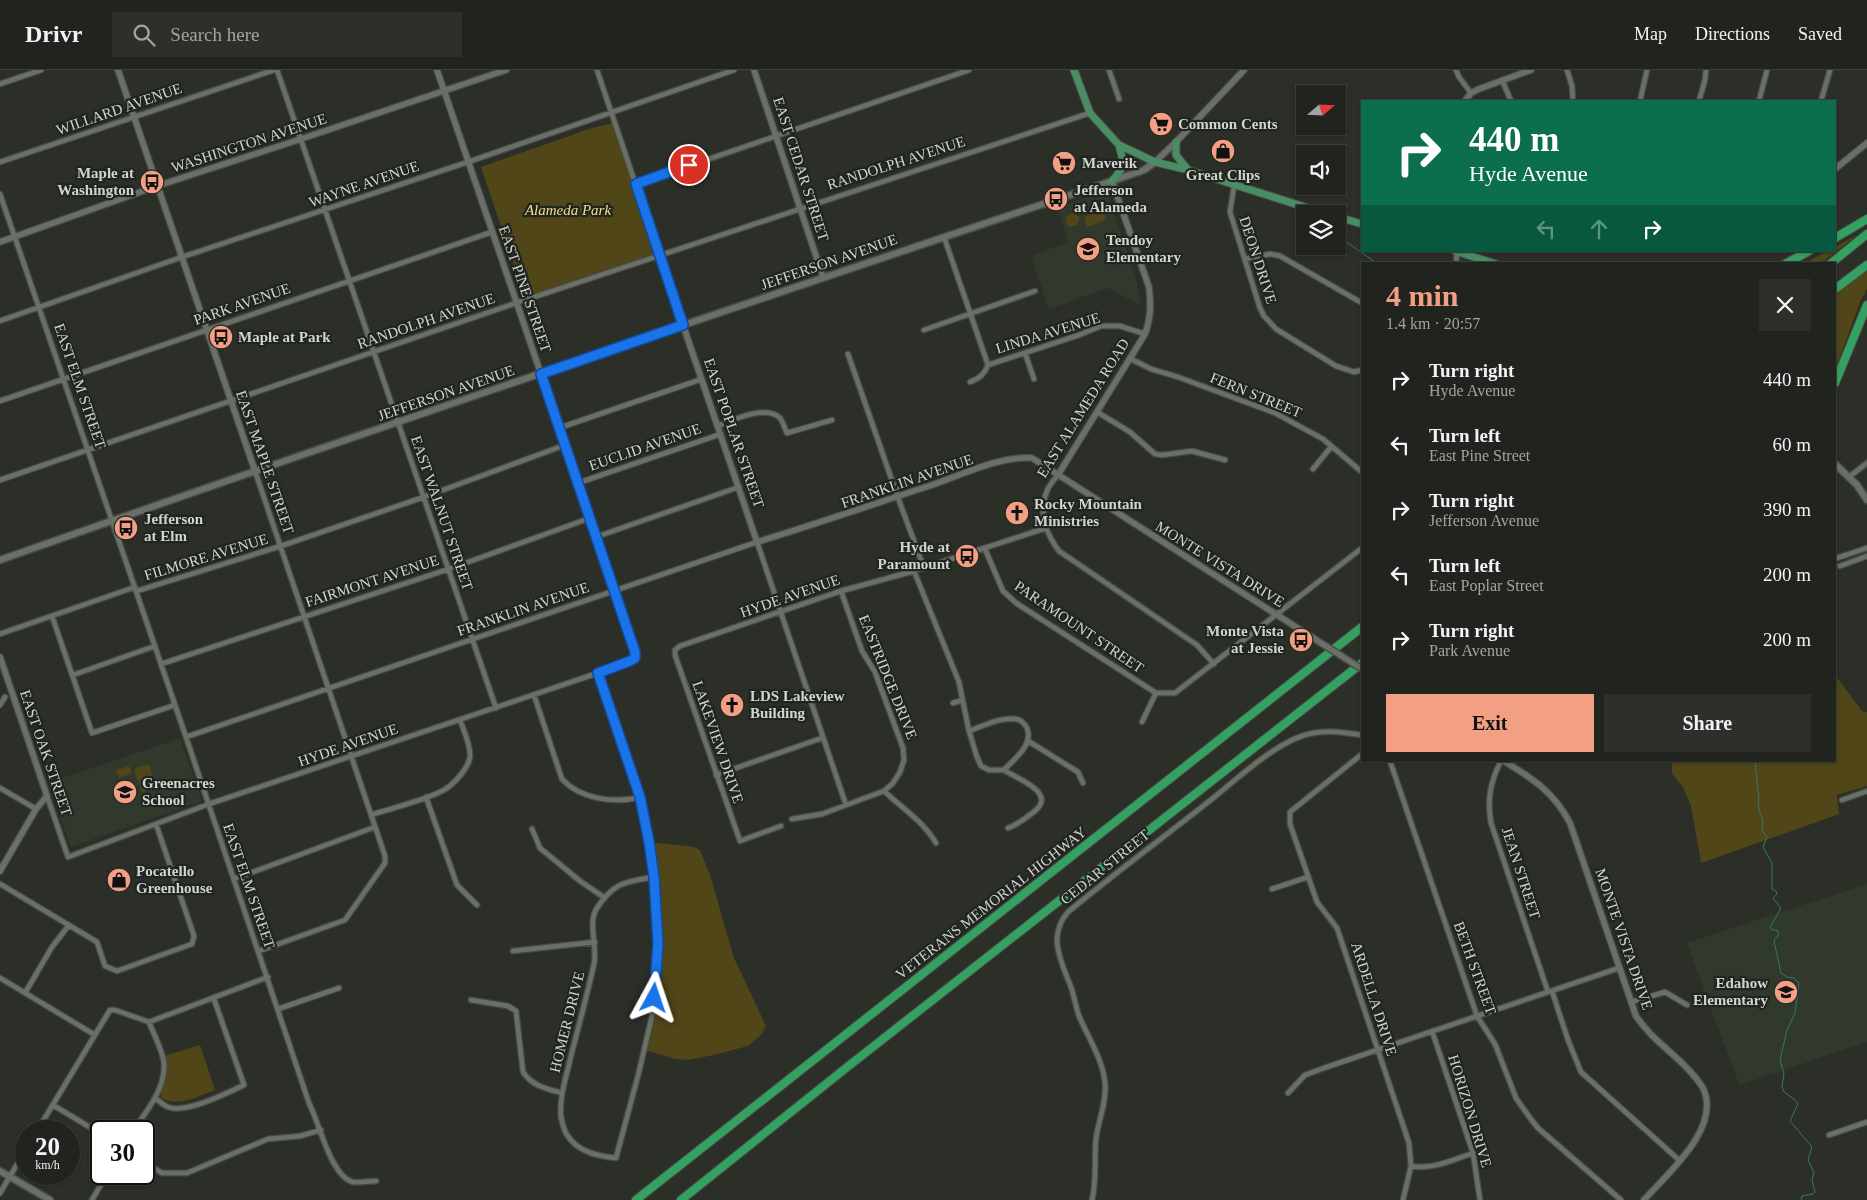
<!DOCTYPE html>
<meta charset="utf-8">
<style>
:root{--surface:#20231e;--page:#2d2f2b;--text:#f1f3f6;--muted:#a2a4a4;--line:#3d403c;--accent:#f39f84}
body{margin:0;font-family:"Times New Roman",serif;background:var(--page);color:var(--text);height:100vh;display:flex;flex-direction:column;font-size:19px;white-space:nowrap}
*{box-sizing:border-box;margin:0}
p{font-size:16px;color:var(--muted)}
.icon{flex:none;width:28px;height:28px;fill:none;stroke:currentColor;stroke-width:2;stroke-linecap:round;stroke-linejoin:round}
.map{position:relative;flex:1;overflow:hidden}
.details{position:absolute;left:1361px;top:192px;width:475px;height:500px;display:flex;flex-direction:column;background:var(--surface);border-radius:0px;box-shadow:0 1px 4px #0004,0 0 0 1px var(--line)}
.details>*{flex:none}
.top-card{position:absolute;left:1361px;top:30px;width:475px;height:152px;border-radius:0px;box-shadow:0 1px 4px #0004,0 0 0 1px var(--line);background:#0b6e4f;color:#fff;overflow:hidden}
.needle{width:32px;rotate:71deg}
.controls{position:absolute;left:1296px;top:15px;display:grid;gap:10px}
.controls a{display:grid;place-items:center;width:50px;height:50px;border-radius:0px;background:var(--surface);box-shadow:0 1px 4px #0004,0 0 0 1px var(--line);font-size:25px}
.speed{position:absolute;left:15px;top:1050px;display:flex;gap:10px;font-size:25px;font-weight:700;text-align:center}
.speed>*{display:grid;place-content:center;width:65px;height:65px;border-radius:50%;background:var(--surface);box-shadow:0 1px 4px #0004,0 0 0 1px var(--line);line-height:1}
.speed small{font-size:12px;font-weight:400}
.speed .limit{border:2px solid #111;border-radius:8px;background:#fff;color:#111}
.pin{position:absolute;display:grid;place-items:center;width:42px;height:42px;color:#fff;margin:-21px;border:2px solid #fff;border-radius:50%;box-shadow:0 1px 5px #0007}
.me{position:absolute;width:55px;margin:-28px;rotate:5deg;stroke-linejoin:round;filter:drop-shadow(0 0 4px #0008)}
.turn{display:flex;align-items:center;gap:18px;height:105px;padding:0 25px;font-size:22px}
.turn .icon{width:65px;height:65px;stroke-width:2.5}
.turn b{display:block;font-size:35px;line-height:42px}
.lanes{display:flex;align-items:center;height:48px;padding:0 25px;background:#0003;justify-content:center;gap:25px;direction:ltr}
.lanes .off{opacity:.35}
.round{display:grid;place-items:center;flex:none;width:52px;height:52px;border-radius:0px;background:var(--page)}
.overview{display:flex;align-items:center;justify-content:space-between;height:85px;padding:0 25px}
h1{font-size:30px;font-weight:700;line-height:38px;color:var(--accent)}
.primary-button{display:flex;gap:10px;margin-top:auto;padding:10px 25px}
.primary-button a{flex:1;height:58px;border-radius:0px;background:var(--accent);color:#111;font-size:20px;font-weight:700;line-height:58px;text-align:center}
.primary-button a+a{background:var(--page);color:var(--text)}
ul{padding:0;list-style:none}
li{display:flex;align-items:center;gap:15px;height:65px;padding:0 25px}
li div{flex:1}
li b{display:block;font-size:19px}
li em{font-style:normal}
header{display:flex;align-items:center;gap:30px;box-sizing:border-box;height:70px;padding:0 25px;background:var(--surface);border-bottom:1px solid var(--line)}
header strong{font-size:24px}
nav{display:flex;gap:28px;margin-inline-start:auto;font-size:18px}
.search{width:350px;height:45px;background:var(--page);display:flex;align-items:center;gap:12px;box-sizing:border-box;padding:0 18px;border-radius:0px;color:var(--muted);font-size:19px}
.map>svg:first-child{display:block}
.built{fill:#31392d}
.green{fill:#514618}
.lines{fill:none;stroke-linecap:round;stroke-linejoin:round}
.stream{stroke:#307b68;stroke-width:1}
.minor-casing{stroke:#484c46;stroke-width:7}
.tertiary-casing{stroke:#484c46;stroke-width:8}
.secondary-casing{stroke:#484c46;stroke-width:9}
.primary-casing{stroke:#484c46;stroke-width:9}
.motorway-casing{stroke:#484c46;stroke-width:10}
.minor{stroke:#6a6f67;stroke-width:4.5}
.tertiary{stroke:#6a6f67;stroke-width:5.5}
.secondary{stroke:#6a6f67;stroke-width:6}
.primary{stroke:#4a8c63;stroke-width:7}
.motorway{stroke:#34a061;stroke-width:8}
.tertiary-bridge-casing{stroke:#484c46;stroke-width:8;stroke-linecap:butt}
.tertiary-bridge{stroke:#6a6f67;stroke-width:5.5}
.route-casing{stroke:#114b97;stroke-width:12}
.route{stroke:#1a73e8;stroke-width:9}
.labels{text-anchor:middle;stroke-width:4.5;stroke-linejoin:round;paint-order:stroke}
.street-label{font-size:15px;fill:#d2d4d0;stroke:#21251f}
.poi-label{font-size:15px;font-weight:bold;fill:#d2d4d0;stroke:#21251f;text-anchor:start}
.park-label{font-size:15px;font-style:italic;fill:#f4df87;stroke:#21251f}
</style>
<header>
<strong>Drivr</strong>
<div class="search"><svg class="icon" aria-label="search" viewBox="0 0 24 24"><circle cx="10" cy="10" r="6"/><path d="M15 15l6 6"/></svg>Search here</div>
<nav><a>Map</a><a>Directions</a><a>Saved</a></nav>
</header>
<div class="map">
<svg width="1867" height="1130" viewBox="0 0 1867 1130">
<rect width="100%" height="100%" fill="#2b2f28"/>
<!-- built -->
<path class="built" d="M1107 121 1137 212 1141 236 1108 218 1049 239 1031 186 1068 172 1057 137Z
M180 668 202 731 71 777 48 713Z
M1867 814V972L1739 1015 1687 873Z"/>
<!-- green -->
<path class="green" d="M613 53 656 183 525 227 481 97 589 59Z
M1103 140 1106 150 1087 157 1084 147Z
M1073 142 1080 148 1077 155 1069 157 1065 148Z
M1857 165 1820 194H1804L1827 181H1835V177Z
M1867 200V219L1860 232 1835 300V225Z
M1835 605 1862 641 1867 642V716L1837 725 1839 744 1701 793 1691 736 1683 717 1672 704V691H1835Z
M150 695 154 718 142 722 134 700 139 696Z
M129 696 132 703 119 708 116 700Z
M649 772 694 777 700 780 710 805 734 888 766 956 761 965 748 976 714 985 687 990 675 989 645 980 652 946 658 874Z
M200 975 215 1020C197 1026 180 1038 161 1028V1020C168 1010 167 997 164 986Z"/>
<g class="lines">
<!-- stream -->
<path class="stream" d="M1297 147 1305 151
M1338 166 1378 194
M1755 691 1759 730 1758 737 1763 751 1762 761 1767 767 1763 777 1772 793V819L1776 821 1777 824 1773 828 1781 838 1770 858 1773 860H1777C1780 865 1777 867 1774 871L1781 903 1787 907 1794 908 1799 913 1795 943 1787 960 1780 990 1784 1004 1782 1016 1784 1022 1794 1029 1798 1034 1790 1051 1812 1077 1808 1090 1814 1103 1812 1110 1815 1122 1813 1124 1802 1126 1801 1130"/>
<!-- minor casing -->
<g class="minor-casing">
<path id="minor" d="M277 0 496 638
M597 0 683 255
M1109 0 1119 29
M1456 0 1459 7 1471 23
M1567 0 1572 16 1573 31
M1502 10 1511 31
M0 14 41 0
M1640 31 1647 0
M1699 31 1705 10 1706 0
M1759 31 1767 0
M1821 31 1830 0
M0 92 274 0
M636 114 969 0
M1234 116 1230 142 1260 238 1264 246 1276 259 1336 296 1354 302 1362 300
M0 124 186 667 309 1033C319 1052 331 1107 353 1112 360 1113 370 1111 376 1111
M944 167 988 295
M1245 189 1270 184 1280 186 1362 233
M1456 194 1457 182
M0 251 182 187 468 92 734 0
M924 260 1035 221
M1025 283 1034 309
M848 284 897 425 924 498
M1131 289 1151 299 1178 307 1275 343 1323 369 1362 402
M988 295 1079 265 1101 256H1120L1145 264
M970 312C979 309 985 304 988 295
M0 331 492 162
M1097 342 1130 362 1155 384 1162 385 1192 381 1225 390
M718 356C733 350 766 334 780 348 783 352 785 359 787 363L832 350
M559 358 702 309
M1313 399 1331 377
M255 401 385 786V793L345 850 259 881
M1058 405C1054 410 1049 415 1047 421 1038 442 1046 464 1059 481L1197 575 1214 594
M1849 407 1867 393
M0 410 516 233 1090 43
M578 413 721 364
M596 467 739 417
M985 479 1003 521 1016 533 1156 623
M1837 488 1867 478
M1840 496 1867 486
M914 501 959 612 969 661 977 687 981 696 989 700H1004
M137 521 281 476 424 427 565 375
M52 546 92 663 175 635
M0 564 135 517
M161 594 449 499 590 448
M598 603 640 727 654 807 658 874 652 946 639 1002 616 1088C597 1086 578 1082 567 1065 564 1060 562 1052 561 1047 559 1028 566 1008 570 990 578 958 587 926 594 894 598 877 587 853 597 838 614 812 625 812 654 807
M73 605 155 576
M1156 623H1175L1362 478
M534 625 562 709C580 729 615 734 640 727
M953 633 962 630
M0 635 5 627
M1142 652 1156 623
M969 661C983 656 1000 647 1015 649 1020 649 1024 653 1027 658 1034 675 1014 689 1004 700 1017 709 1057 722 1035 741 1026 748 1019 754 1008 758
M186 667 757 472 846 735
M1028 671 1078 702 1083 713
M1362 684 1290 742V754L1317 832 1337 858 1409 1073 1411 1096 1403 1130
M1390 691 1477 946 1495 974 1516 1028 1530 1048 1538 1058 1621 1130
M1501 691C1490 712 1487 730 1491 753L1548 922
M716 705 822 668
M0 718 36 739
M884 721C902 738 923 751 936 773
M47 726 68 787 209 734 598 603 630 591 635 588V582L541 304
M426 727 457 815 477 835
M1842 730 1867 721
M371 745C392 738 426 730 444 720 454 714 468 699 470 687 471 676 464 661 460 650
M792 749 822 744 884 721 893 713 900 702 904 690 903 678 875 602 862 581 841 521
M781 756 740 771 675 585V580L680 576 841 521 914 501 1046 458
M532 759 540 778 580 811 605 828
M234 809 375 757
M0 814 97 872 105 896 117 901 192 874 194 866 156 754
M1272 819 1308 807
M513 881 595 872
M0 908 95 965
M1552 921 1568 970 1581 1002 1679 1090
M25 923 52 877 69 855
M471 930 508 936 516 941 523 1002C532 1016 547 1019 562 1023
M1631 932 1665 922 1687 935
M278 939 339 918
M1432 961 1473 1083 1480 1130
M1288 1023 1305 1005 1324 998 1619 898
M155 1028C159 1031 163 1035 168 1037 186 1044 227 1023 244 1015L214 929
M53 1035 101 1064
M37 1061 110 940H115L149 952 268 907
M133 1061C146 1042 166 1018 164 993 162 979 154 965 149 952
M1829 1065 1867 1052
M144 1092 162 1103H187L268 1069 300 1066 321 1060
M1411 1096C1432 1100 1453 1090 1473 1083
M0 1123 26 1079
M92 1130 107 1104
M1092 1130C1097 1110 1094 1089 1096 1069 1098 1051 1107 1032 1105 1013 1103 990 1088 967 1079 946 1076 937 1074 926 1071 917 1061 891 1047 866 1068 842 1115 803 1164 767 1212 729 1237 709 1272 676 1302 666 1322 659 1342 662 1362 665"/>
</g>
<!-- tertiary casing -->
<g class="tertiary-casing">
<path id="tertiary" d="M118 0 255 401
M437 0 541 304
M754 0 823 207
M1465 31 1471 23 1479 19 1531 0
M1155 92 1176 72 1244 0
M1835 99 1867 73
M0 172 157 116 301 69 506 0
M683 255 757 472C816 454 874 434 932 415 964 404 999 386 1032 388L1310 566
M1058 405 1145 264C1151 248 1151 234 1149 217L1112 111
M0 587 47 726 36 739 0 801
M1504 691C1533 709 1554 722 1570 753L1636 946C1651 968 1666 977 1684 995 1690 1001 1698 1010 1703 1018 1722 1058 1667 1104 1644 1130"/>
</g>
<!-- secondary casing -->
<g class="secondary-casing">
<path id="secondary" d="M1835 394 1857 415 1867 430
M0 490C369 360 741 235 1112 111L1144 100 1155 92
M0 1101 50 1130"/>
</g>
<!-- primary casing -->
<g class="primary-casing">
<path id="primary" d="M1074 0 1090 43 1119 75 1155 92 1188 100 1327 144
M1176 72V85L1188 100
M1112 111C1126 95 1124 95 1119 75
M1338 147 1362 154
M1455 181 1496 194"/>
</g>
<!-- motorway casing -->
<g class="motorway-casing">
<path id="motorway" d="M1835 168 1867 149
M1785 194 1809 181
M1830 194 1867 164
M1835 219 1867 195
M1835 313 1867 235
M636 1130 1362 557
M681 1130 846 998 1362 593"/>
</g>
<!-- minor -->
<use href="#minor" class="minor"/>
<!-- tertiary -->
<use href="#tertiary" class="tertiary"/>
<!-- secondary -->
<use href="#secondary" class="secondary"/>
<!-- primary -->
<use href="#primary" class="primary"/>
<!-- motorway -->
<use href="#motorway" class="motorway"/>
<!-- tertiary-bridge casing -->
<g class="tertiary-bridge-casing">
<path id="tertiary-bridge" d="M1310 566 1362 599"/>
</g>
<!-- tertiary-bridge -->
<use href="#tertiary-bridge" class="tertiary-bridge"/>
</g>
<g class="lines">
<!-- route casing -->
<g class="route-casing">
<path id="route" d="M654 928 658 874 654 807 649 772 640 727 598 603 630 591 635 588V582L541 304 683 255 636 114 689 95"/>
</g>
<!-- route -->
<use href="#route" class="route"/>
</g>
<!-- icons -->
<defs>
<g id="supermarket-disc" transform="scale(1.25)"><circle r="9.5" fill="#f39f84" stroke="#21251f"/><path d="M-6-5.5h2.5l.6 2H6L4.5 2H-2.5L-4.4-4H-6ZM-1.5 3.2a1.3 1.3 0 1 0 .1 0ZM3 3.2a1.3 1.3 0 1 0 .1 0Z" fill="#111"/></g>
<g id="shop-disc" transform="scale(1.25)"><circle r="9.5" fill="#f39f84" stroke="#21251f"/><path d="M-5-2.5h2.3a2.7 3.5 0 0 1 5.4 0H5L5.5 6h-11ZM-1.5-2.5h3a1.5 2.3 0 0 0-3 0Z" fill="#111"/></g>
<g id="bus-disc" transform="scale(1.25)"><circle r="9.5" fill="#f39f84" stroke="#21251f"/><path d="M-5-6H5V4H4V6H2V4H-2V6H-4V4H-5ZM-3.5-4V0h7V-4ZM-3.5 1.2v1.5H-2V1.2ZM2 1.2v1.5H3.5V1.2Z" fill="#111"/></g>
<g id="school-disc" transform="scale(1.25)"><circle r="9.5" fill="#f39f84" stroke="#21251f"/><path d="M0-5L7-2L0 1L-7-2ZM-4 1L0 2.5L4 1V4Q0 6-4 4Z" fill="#111"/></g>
<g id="church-disc" transform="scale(1.25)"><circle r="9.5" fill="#f39f84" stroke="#21251f"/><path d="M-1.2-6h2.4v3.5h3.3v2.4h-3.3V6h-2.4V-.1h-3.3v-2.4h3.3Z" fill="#111"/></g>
</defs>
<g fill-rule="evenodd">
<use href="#supermarket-disc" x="1161" y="54"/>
<use href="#shop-disc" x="1223" y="81"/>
<use href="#supermarket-disc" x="1064" y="93"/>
<use href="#bus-disc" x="152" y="112"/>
<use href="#bus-disc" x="1056" y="129"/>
<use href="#school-disc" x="1088" y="179"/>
<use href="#bus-disc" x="221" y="267"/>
<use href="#church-disc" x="1017" y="443"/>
<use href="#bus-disc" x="126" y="458"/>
<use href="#bus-disc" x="967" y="486"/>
<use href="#bus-disc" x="1301" y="570"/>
<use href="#church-disc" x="732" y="635"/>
<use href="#school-disc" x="125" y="722"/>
<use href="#shop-disc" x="119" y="810"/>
<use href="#school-disc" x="1786" y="922"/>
</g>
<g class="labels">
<!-- street labels -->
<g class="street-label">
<text transform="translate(119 39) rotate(-19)" y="5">WILLARD AVENUE</text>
<text transform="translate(249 73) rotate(-18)" y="5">WASHINGTON AVENUE</text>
<text transform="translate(896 93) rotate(-18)" y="5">RANDOLPH AVENUE</text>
<text transform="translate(801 99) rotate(72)" y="5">EAST CEDAR STREET</text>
<text transform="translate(364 114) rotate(-19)" y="5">WAYNE AVENUE</text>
<text transform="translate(1258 190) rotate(72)" y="5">DEON DRIVE</text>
<text transform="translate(829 192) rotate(-19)" y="5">JEFFERSON AVENUE</text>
<text transform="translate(525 219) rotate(71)" y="5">EAST PINE STREET</text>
<text transform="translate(242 234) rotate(-19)" y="5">PARK AVENUE</text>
<text transform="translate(426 251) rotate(-19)" y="5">RANDOLPH AVENUE</text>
<text transform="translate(1048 263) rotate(-17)" y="5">LINDA AVENUE</text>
<text transform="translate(80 316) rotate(71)" y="5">EAST ELM STREET</text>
<text transform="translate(446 323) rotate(-19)" y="5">JEFFERSON AVENUE</text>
<text transform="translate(1256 325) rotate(22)" y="5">FERN STREET</text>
<text transform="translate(1083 338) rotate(-58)" y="5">EAST ALAMEDA ROAD</text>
<text transform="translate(734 363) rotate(71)" y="5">EAST POPLAR STREET</text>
<text transform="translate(645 377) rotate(-19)" y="5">EUCLID AVENUE</text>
<text transform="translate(265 392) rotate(71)" y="5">EAST MAPLE STREET</text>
<text transform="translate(907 411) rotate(-19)" y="5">FRANKLIN AVENUE</text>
<text transform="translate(442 443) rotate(71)" y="5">EAST WALNUT STREET</text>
<text transform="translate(206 487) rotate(-17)" y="5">FILMORE AVENUE</text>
<text transform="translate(1220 494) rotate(32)" y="5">MONTE VISTA DRIVE</text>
<text transform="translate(372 511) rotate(-18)" y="5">FAIRMONT AVENUE</text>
<text transform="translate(790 526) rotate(-19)" y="5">HYDE AVENUE</text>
<text transform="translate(523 539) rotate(-19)" y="5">FRANKLIN AVENUE</text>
<text transform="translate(1079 557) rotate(34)" y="5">PARAMOUNT STREET</text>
<text transform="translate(888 607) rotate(68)" y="5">EASTRIDGE DRIVE</text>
<text transform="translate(718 672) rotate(71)" y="5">LAKEVIEW DRIVE</text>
<text transform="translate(348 675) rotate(-19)" y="5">HYDE AVENUE</text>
<text transform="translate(46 683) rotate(71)" y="5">EAST OAK STREET</text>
<text transform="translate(1105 797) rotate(-39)" y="5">CEDAR STREET</text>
<text transform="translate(1521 803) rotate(72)" y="5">JEAN STREET</text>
<text transform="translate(249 816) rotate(71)" y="5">EAST ELM STREET</text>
<text transform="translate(991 833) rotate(-38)" y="5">VETERANS MEMORIAL HIGHWAY</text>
<text transform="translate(1624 869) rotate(71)" y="5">MONTE VISTA DRIVE</text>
<text transform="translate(1475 898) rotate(70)" y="5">BETH STREET</text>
<text transform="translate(1374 929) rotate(72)" y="5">ARDELLA DRIVE</text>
<text transform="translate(567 952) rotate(-76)" y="5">HOMER DRIVE</text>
<text transform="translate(1470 1041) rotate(73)" y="5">HORIZON DRIVE</text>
</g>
<!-- poi labels -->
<g class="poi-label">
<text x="1178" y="59">Common Cents</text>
<text x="1082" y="98">Maverik</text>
<text x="134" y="108" text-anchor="end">Maple at<tspan x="134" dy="17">Washington</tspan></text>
<text x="1223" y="110" text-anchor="middle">Great Clips</text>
<text x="1074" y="125">Jefferson<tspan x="1074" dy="17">at Alameda</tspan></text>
<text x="1106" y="175">Tendoy<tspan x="1106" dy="17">Elementary</tspan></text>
<text x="238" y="272">Maple at Park</text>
<text x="1034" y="439">Rocky Mountain<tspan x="1034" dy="17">Ministries</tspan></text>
<text x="144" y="454">Jefferson<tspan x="144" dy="17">at Elm</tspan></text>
<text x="950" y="482" text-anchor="end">Hyde at<tspan x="950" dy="17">Paramount</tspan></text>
<text x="1284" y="566" text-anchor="end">Monte Vista<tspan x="1284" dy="17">at Jessie</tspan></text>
<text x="750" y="631">LDS Lakeview<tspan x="750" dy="17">Building</tspan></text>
<text x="142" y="718">Greenacres<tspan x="142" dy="17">School</tspan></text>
<text x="136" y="806">Pocatello<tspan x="136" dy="17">Greenhouse</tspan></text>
<text x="1768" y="918" text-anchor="end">Edahow<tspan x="1768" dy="17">Elementary</tspan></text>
</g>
<!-- park labels -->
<g class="park-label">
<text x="568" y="145">Alameda Park</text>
</g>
</g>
</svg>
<div class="controls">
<a><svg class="needle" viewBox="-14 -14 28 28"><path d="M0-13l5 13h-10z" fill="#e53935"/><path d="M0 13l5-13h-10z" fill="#a2a4a4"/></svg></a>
<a><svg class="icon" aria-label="sound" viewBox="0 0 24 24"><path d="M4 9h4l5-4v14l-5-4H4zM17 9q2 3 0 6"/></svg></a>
<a><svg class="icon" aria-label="layers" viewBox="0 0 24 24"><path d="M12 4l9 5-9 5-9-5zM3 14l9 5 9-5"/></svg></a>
</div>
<div class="speed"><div>20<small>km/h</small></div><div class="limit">30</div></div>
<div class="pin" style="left:689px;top:95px;background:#d93025"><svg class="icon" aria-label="arrive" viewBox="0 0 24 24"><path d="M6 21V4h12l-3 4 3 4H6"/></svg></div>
<svg class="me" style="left:654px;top:928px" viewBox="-20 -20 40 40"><path d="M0-17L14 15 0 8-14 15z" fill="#1a73e8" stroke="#fff" stroke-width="4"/></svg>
<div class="top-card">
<div class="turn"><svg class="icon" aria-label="right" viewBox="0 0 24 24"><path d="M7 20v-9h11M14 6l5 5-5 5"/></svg><div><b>440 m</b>Hyde Avenue</div></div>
<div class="lanes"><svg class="icon off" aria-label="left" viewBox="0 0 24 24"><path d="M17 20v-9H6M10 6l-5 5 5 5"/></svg><svg class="icon off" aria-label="ahead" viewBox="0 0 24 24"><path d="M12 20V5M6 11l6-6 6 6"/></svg><svg class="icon" aria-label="right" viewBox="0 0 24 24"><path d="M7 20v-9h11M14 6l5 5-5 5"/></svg></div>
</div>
<section class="details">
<div class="overview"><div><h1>4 min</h1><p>1.4 km · 20:57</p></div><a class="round"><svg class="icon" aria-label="close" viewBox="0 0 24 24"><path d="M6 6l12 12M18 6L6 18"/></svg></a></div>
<ul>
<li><svg class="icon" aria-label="right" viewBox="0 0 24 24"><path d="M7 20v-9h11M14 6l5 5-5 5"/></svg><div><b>Turn right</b><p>Hyde Avenue</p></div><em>440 m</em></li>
<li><svg class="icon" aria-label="left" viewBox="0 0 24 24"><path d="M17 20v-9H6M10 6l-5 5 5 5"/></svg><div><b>Turn left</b><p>East Pine Street</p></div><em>60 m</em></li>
<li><svg class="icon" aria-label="right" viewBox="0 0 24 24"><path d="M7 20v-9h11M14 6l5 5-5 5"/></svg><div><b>Turn right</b><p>Jefferson Avenue</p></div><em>390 m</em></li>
<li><svg class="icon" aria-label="left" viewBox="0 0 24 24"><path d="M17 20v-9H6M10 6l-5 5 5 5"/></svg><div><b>Turn left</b><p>East Poplar Street</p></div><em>200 m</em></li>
<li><svg class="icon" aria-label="right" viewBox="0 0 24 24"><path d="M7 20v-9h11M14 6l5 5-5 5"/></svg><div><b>Turn right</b><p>Park Avenue</p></div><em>200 m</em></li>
</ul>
<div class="primary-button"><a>Exit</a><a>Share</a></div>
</section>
</div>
